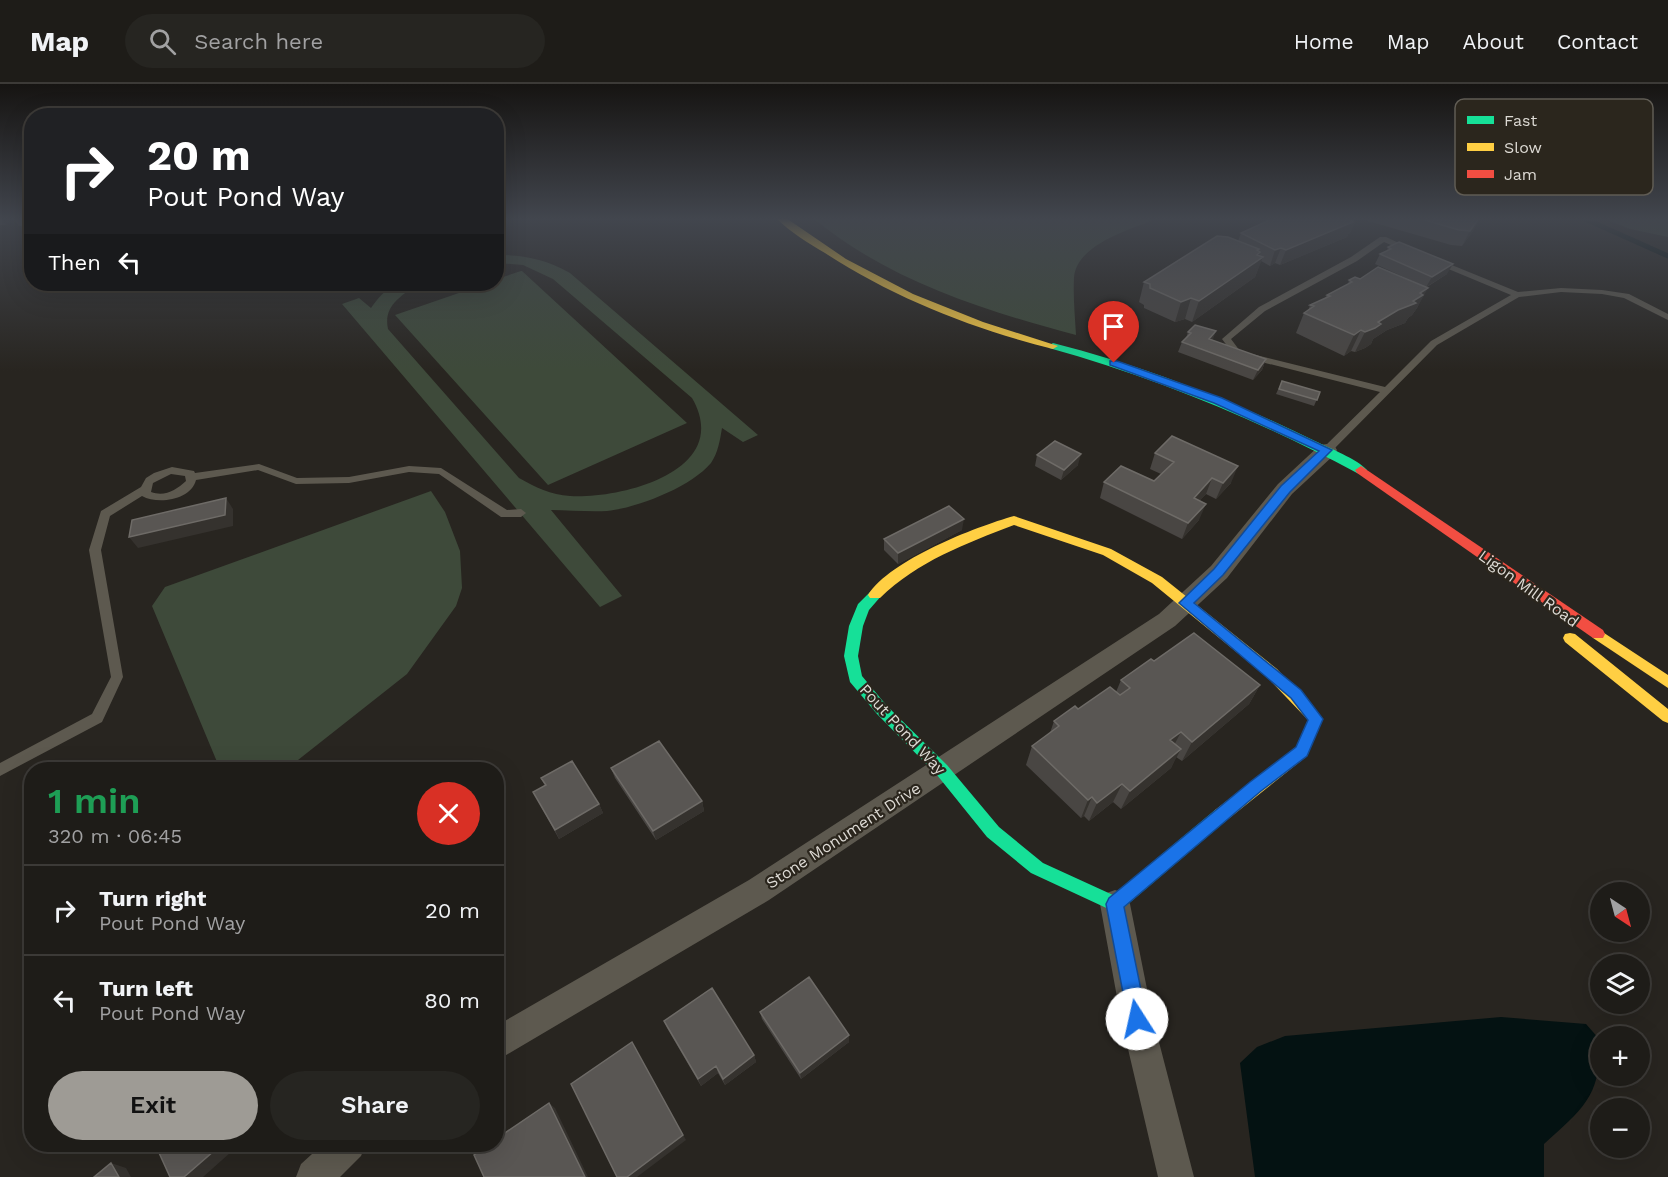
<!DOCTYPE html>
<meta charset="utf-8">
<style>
:root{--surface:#1e1c18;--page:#262521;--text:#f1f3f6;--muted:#a1a1a2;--line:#3c3a37;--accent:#9e9b95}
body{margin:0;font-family:"Work Sans",sans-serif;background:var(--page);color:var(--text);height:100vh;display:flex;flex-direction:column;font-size:22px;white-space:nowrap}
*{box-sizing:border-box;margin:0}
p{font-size:20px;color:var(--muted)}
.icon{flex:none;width:33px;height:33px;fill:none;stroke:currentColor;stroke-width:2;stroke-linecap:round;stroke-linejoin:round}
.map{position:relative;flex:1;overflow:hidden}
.sheet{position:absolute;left:24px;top:678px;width:480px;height:390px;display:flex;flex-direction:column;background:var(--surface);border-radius:24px;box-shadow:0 6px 24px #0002,0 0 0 2px var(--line)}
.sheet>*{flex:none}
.banner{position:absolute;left:24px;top:24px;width:480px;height:183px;border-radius:24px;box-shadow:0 6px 24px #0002,0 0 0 2px var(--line);background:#202124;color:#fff;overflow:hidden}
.needle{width:39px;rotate:144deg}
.tools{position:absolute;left:1590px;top:798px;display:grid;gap:12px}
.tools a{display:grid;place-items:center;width:60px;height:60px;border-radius:50%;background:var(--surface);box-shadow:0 6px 24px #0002,0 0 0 2px var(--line);font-size:30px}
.pin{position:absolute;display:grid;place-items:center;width:51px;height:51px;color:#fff;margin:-62px -26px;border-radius:50% 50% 50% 0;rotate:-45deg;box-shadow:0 0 6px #0007}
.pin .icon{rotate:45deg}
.me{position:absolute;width:66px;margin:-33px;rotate:350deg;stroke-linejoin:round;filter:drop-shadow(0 0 4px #0008)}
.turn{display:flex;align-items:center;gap:21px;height:126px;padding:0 24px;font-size:27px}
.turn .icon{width:78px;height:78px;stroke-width:2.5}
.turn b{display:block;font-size:42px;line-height:51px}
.then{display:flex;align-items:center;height:57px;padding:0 24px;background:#0003;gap:12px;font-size:22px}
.round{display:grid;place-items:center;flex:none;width:63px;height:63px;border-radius:32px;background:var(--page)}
.head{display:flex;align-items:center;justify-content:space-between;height:102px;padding:0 24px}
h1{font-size:36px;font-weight:600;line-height:45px;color:#1e9e55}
.primary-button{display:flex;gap:12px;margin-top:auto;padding:12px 24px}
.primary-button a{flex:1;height:69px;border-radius:36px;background:var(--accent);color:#111;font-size:24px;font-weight:600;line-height:69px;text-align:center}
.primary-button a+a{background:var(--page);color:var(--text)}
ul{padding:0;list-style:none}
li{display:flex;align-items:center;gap:18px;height:90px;padding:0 24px;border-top:2px solid var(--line)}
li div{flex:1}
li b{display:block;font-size:22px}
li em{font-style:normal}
header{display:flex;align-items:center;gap:36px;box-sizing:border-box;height:84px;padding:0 30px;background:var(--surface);border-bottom:2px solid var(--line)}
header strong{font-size:28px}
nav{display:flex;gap:33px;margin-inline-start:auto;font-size:21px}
.search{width:420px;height:54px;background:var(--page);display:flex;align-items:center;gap:15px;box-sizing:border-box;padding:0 21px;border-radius:33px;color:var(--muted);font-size:22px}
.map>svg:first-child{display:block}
.green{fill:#3e4a3a}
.water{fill:#041212}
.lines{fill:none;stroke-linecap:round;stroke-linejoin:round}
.stream{stroke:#041212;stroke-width:5}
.lane{fill:#5d594f;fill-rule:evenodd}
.street{fill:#5d594f;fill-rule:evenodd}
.fast{fill:#16e098;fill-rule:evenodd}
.slow{fill:#ffcf43;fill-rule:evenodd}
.jam{fill:#f24e42;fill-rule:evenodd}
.wall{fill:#494643}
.shaded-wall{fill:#35322e}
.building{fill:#595653;stroke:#6e6b67;stroke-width:1.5}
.route{fill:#1a73e8;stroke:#114b97;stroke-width:1.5}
.labels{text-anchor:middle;stroke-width:4.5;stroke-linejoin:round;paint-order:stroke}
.street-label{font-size:16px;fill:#dddad4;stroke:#2b261d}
.key{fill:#2b261d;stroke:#605c54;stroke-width:1.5}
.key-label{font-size:16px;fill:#dddad4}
</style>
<header>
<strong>Map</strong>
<div class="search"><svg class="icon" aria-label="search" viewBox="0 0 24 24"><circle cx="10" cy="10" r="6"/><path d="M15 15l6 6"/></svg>Search here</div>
<nav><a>Home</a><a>Map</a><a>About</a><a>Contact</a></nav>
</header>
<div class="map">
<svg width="1668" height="1093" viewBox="0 0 1668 1093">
<rect width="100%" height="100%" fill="#282520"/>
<!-- green -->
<path class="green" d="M813 134H1158C1132 145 1076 160 1074 194 1073 213 1075 232 1076 251 985 227 887 196 813 134Z
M1602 134H1668V153L1630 145Z
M497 171C524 171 545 175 570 189L758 351 743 358 722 344C720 356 718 369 711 379 691 403 637 424 607 427 588 428 569 426 551 426L622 512 600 523 342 220 359 214 371 224C386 203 392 200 418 200 401 212 383 222 388 245L519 394C535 403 551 411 570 412 621 415 734 387 692 314L553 195 523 181 497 179Z
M521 187H522L687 339 548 401 395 231 485 200H496L497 195Z
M431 407 445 428 460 467 462 504 456 522 407 590 298 676 220 685 152 522 165 503Z"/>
<!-- water -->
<path class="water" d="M1501 933 1586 940 1600 956C1601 1013 1583 1024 1544 1060V1093H1255L1240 979 1257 963 1285 952Z"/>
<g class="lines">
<!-- stream -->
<path class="stream" d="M1583 134 1668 172"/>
<!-- lane -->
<path class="lane" d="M1380 153H1386L1414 166 1407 168 1384 158 1357 177 1265 227 1231 255 1240 267 1385 303 1431 257 1511 211 1434 179 1433 177 1437 175 1518 208 1561 204 1602 206 1629 210 1668 230V236L1624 214 1602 210 1561 208 1519 213 1437 261 1331 368H1323V364L1380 308 1234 271 1222 255 1259 223 1351 173Z
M259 380 297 394 349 393 409 382 441 384 507 426 521 425 526 429 521 433H501L439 390 409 388 349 399 296 400 258 386 196 396C191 416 158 421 142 412L110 432 101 466 123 593 102 638 0 692V679L92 630 111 593 89 466 101 427 141 403 146 394 154 389 172 383 194 387 195 389ZM171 390 185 392 186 397C176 406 165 413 151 408L153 399Z"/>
<!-- street -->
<path class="street" d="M1327 360 1334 361 1337 366 1334 371 1292 410 1227 494 1175 542 769 816 496 977V942L749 796 1159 530 1211 482 1278 400 1320 361Z
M1115 806 1126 810 1130 820 1153 935 1194 1093H1158L1121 935 1100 820 1104 810Z
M323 1060H366L361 1072 340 1093H296L301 1080Z"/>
<!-- fast -->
<path class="fast" d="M1053 259C1144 282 1231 316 1315 357 1329 364 1357 375 1367 386L1361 390 1357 389C1258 336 1157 294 1049 264L1048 262Z
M875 506 882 511 869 526 863 542 858 572 862 592 887 622 947 681 999 743 1043 779 1113 811 1215 726 1221 724 1227 726 1229 731 1227 736 1121 826 1115 828 1031 789 987 753 937 691 877 630 850 598 844 572 849 542 858 520 870 508Z"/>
<!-- slow -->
<path class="slow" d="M776 134H786L846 175 913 210 983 238 1058 262 1053 265C973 245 894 214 825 169 808 159 790 148 776 134Z
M1014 432 1111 465 1162 493 1277 585 1323 635 1307 672 1227 736 1221 738 1215 736 1213 731 1215 726 1296 663 1308 636 1267 593 1152 499 1103 471 1014 441C965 460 918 477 880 514H870L868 511C890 476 975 443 1014 432Z
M1598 545 1668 591V604L1593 554 1591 550 1593 546Z
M1570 549 1575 550 1668 625V639L1663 637 1565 558 1563 554 1565 550Z"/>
<!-- jam -->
<path class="jam" d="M1361 382 1603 546 1605 550 1603 554H1593L1357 389 1355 386Z"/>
</g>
<!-- wall -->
<path class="wall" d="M0 134H12L6 141H0Z
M13 134H32V142H19Z
M1357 134 1350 149 1348 150 1347 153 1280 181 1275 179 1270 182 1261 177 1255 193 1192 238 1185 235 1175 238 1144 224V221L1139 218 1144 198 1238 157 1241 149Z
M1363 134H1480L1473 147 1462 162 1451 161 1368 137Z
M1388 163 1447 190 1427 203 1417 224 1412 231 1408 234 1405 239 1387 246 1373 255 1371 260 1365 264 1355 268 1351 267 1344 272 1296 249 1304 229 1308 227 1310 221 1325 214 1327 211 1348 200 1349 196 1360 195 1417 199 1375 180 1380 170 1387 167Z
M1188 248 1266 275 1262 286 1253 296 1178 268 1182 258 1186 254Z
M1282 297 1320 308 1314 322 1276 310Z
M1155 369 1231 399 1216 415 1206 410 1199 417V436L1182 455 1100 414 1104 398 1154 397 1161 390 1150 385Z
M1037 371 1078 381 1061 396 1035 382Z
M962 446 898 480 884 466V455Z
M1154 577 1260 601 1249 620 1182 677 1176 673 1171 684 1121 725 1113 718 1089 737 1084 732 1081 734 1026 681 1032 662 1050 649 1054 637 1078 625 1116 608 1121 596Z
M611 684 702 717 704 727 656 756 615 694Z
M541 694 599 720 603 729 559 755 533 708 545 702Z
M760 928 849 958 801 995 762 935Z
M664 937 754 971 756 978 725 1001 718 989 701 1002 667 944Z"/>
<!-- shaded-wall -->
<path class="shaded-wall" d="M1 134H12L6 141Z
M1351 134H1357L1350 149 1348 150 1347 153 1280 181 1286 166Z
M1479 134 1473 147 1462 162 1470 147Z
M1281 164 1275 179 1270 182 1275 166Z
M1259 165 1253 180 1257 171 1260 168 1257 177 1263 173 1255 193 1192 238 1199 217Z
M1453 180 1447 190 1426 203 1432 193Z
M1428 204 1417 224 1412 231 1408 234 1405 239 1387 246 1373 255 1371 260 1365 264 1355 268 1365 248 1378 238 1413 217 1420 209Z
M1191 214 1185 235 1175 238 1181 218Z
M1361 246 1351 267 1344 272 1354 251Z
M1216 247 1212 258 1209 255Z
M1266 275 1262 286 1253 296 1258 286Z
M1081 370 1078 381 1061 396 1064 386Z
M1238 382 1231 399 1216 415 1223 399Z
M1212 394 1206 410 1187 430 1194 414Z
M226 414 233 425V442L138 464 129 453Z
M1206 420 1199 436 1182 455 1188 439Z
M964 435 962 446 898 480V469Z
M1260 601 1249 620 1182 677 1192 658Z
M1181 648 1171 667 1170 656Z
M1181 665 1171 684 1121 725 1130 707Z
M1122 700 1113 718 1089 737 1097 719Z
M1092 713 1084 732 1081 734 1088 716Z
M702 717 704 727 656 756 653 747Z
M599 720 603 729 559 755 555 746Z
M849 951V958L801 995 800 989Z
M635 965 686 1056 637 1093H627Z
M754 971 756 978 725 1001 723 995Z
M716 982 718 989 701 1002 698 995Z
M549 1019 555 1024 588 1093H585Z
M222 1060H240L203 1093H184Z
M111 1079 126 1084 131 1093H119Z"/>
<!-- building -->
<path class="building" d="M1274 134H1356L1351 137 1353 138 1286 166 1281 164 1275 166 1241 149Z
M1418 134H1479L1470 147 1459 146Z
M1217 152 1228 153 1259 165 1257 166 1260 168 1257 171 1263 173 1199 217 1191 214 1181 218 1150 204V200L1144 198Z
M1399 158 1453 180 1432 193 1380 170 1391 165 1388 163Z
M1378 183 1428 204 1420 209 1423 211 1413 217 1416 219 1398 226 1378 238 1381 240 1375 244 1365 248 1361 246 1354 251 1304 229 1314 222 1310 221 1330 212 1327 211 1352 198 1349 196 1355 193 1360 195Z
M1195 241 1216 247 1209 255 1266 275 1258 286 1182 258 1191 249 1188 248Z
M1282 297 1320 308 1317 316 1279 305Z
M1172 352 1238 382 1223 399 1212 394 1194 414 1206 420 1188 439 1104 398 1121 382 1154 397 1174 378 1155 369Z
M1055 357 1081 370 1064 386 1037 371Z
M226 414 225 431 129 453 132 436Z
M949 422 964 435 898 469 884 455Z
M1194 549 1260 601 1192 658 1181 648 1170 656 1181 665 1130 707 1122 700 1097 719 1092 713 1088 716 1032 662 1059 642 1054 637 1075 622 1078 625 1110 603 1120 611 1130 604 1121 596 1151 575 1154 577Z
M659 657 702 717 653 747 611 684Z
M572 677 599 720 555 746 533 708 546 701 541 694Z
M809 893 849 951 800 989 760 928Z
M712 904 754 971 723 995 716 982 698 995 664 937Z
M632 958 683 1051 627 1093H617L571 1000Z
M549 1019 585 1093H484L474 1071 489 1060H496V1055Z
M155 1060H222L184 1093H170Z
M111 1079 119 1093H94Z"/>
<!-- sky -->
<linearGradient id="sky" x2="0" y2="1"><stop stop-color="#161412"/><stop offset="0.47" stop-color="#42464e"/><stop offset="1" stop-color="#42464e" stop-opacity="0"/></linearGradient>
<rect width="1668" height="287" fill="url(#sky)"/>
<!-- route -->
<path class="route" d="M1110 277H1117L1222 314 1332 366 1290 408 1223 491 1194 519 1301 606 1323 635 1307 672 1261 707 1124 823 1147 935 1144 941 1137 944 1131 941 1128 935 1106 820 1109 814 1250 698 1296 663 1308 636 1291 614 1179 519 1214 485 1281 402 1319 367 1214 319 1110 281Z"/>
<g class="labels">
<!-- street labels -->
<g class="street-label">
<text transform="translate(1529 504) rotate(36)" y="6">Ligon Mill Road</text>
<text transform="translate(903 645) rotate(47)" y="6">Pout Pond Way</text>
<text transform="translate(843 751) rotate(-33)" y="6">Stone Monument Drive</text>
</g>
</g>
<!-- legend -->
<rect x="1455" y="15" width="198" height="96" rx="9" class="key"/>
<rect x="1467" y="32" width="27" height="8" fill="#16e098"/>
<rect x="1467" y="59" width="27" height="8" fill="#ffcf43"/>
<rect x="1467" y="86" width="27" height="8" fill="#f24e42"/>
<g class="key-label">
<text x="1504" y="42">Fast</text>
<text x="1504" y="69">Slow</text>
<text x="1504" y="96">Jam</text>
</g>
</svg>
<div class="tools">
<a><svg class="needle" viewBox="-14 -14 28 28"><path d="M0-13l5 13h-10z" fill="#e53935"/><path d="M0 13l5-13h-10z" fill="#a1a1a2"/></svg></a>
<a><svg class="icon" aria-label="layers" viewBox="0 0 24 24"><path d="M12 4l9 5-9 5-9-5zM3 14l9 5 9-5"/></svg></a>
<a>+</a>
<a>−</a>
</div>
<div class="pin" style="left:1114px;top:279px;background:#d93025"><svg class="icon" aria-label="arrive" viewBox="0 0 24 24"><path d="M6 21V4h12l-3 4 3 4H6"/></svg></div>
<svg class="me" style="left:1137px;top:935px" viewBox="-20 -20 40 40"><circle r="19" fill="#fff"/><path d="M0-13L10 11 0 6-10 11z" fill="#1a73e8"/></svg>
<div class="banner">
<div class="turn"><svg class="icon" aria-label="right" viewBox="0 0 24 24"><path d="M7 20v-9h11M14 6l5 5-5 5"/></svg><div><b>20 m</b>Pout Pond Way</div></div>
<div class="then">Then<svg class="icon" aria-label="left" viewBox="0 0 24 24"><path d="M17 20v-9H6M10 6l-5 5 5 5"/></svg></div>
</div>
<section class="sheet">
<div class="head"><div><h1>1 min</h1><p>320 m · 06:45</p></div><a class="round" style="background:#d93025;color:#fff"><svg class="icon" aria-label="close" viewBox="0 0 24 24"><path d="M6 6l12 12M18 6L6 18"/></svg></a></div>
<ul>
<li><svg class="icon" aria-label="right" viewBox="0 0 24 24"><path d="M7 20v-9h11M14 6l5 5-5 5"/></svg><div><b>Turn right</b><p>Pout Pond Way</p></div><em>20 m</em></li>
<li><svg class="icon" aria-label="left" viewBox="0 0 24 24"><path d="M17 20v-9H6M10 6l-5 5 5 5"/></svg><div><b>Turn left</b><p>Pout Pond Way</p></div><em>80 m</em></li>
</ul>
<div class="primary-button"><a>Exit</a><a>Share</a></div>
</section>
</div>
